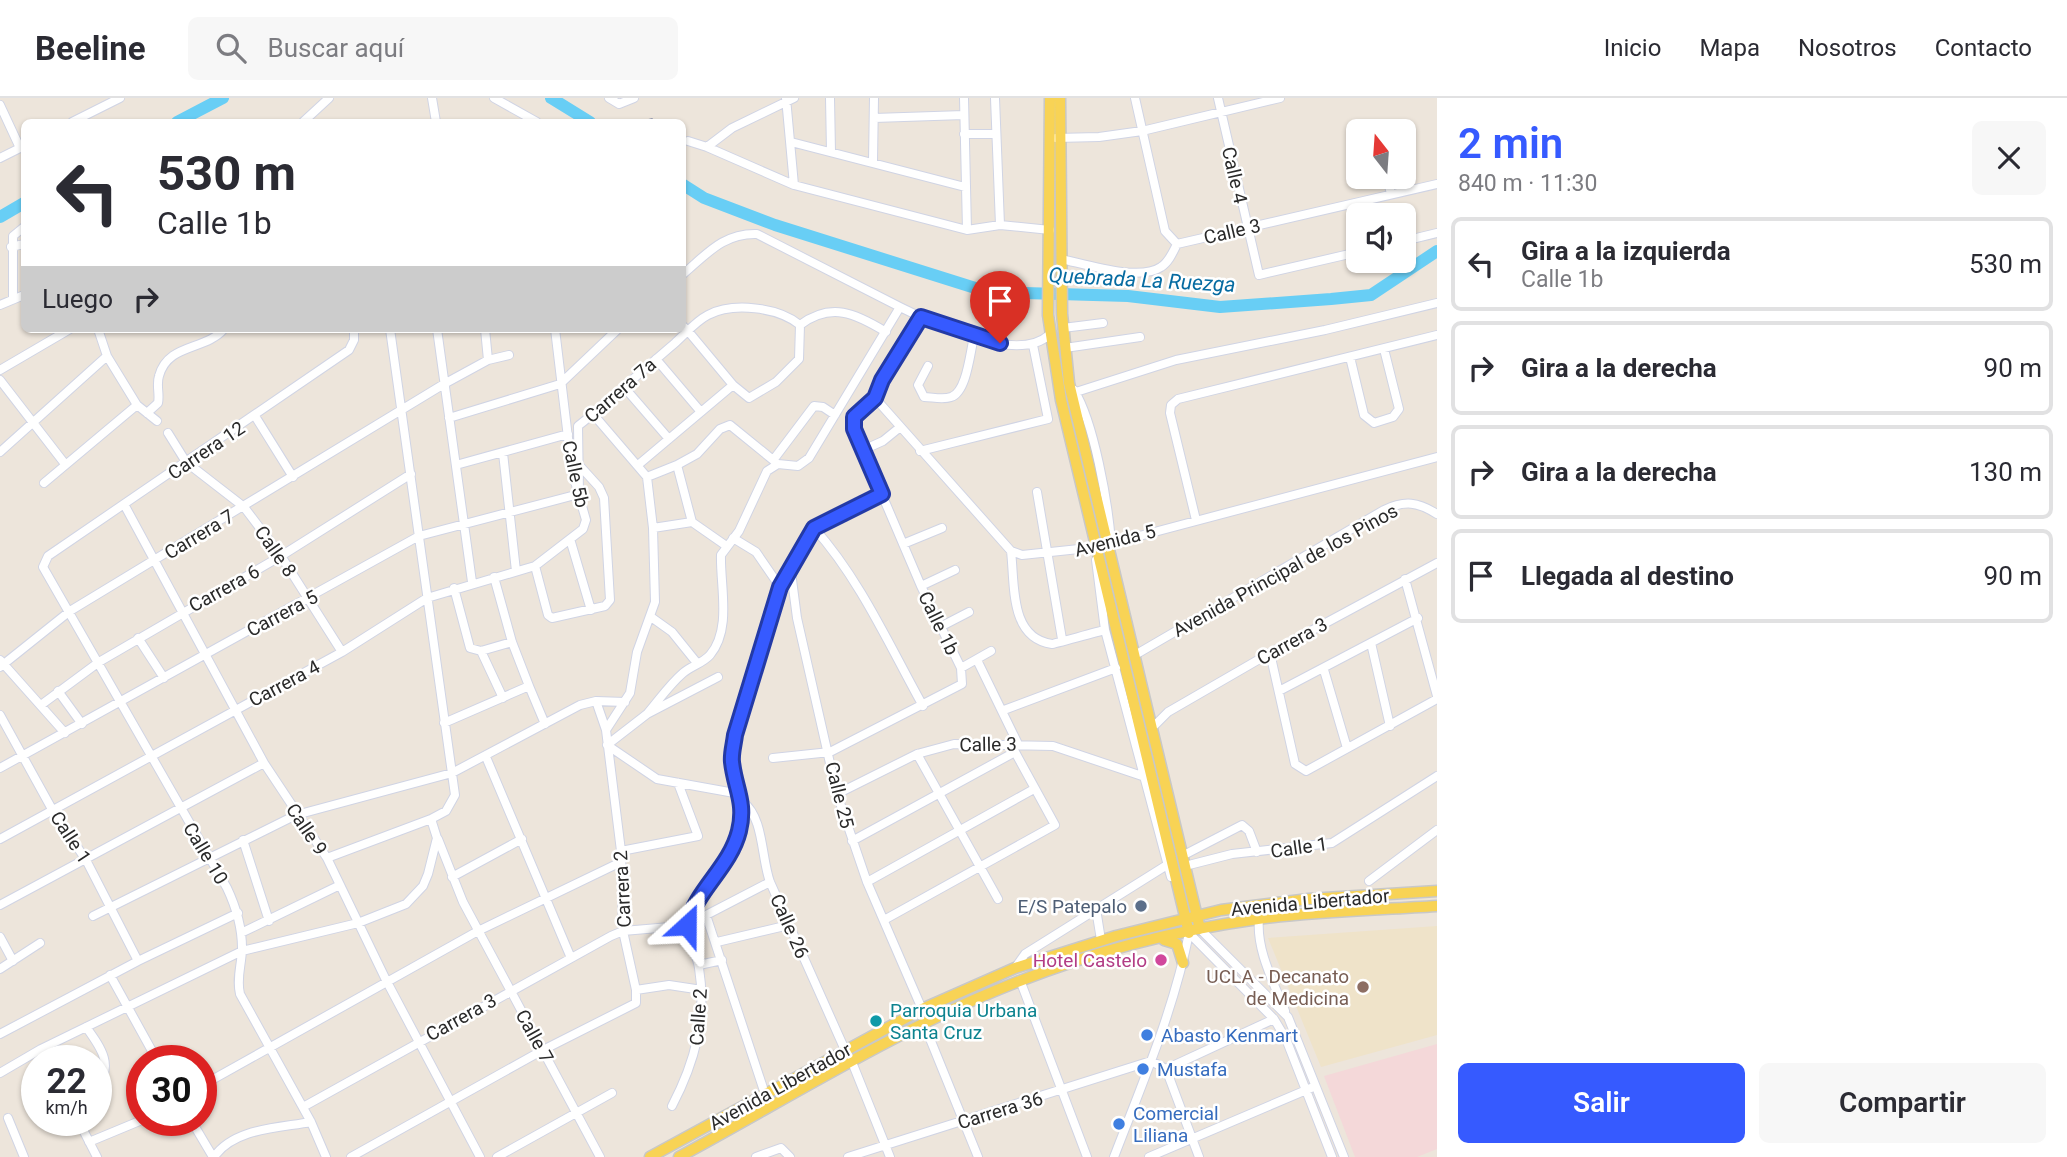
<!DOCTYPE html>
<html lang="es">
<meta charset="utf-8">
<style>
:root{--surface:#fff;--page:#f7f7f7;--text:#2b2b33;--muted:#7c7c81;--line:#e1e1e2;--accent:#365aff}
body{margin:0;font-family:Roboto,sans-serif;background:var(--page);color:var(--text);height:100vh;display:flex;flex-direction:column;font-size:26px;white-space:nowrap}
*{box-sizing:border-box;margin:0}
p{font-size:23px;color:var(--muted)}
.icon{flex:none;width:38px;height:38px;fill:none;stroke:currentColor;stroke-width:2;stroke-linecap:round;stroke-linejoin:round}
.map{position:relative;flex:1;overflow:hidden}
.drawer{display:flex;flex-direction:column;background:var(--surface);width:630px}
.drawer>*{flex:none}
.top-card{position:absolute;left:21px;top:21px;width:665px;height:214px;border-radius:10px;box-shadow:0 2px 5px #0004;background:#fff;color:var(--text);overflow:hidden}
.needle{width:46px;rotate:343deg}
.fabs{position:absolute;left:1346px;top:21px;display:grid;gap:14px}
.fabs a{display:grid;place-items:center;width:70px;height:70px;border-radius:10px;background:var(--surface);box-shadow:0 2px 5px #0004;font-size:35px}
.speed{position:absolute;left:21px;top:947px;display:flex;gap:14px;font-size:35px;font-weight:700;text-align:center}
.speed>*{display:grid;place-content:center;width:91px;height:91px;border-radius:50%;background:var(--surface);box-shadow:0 2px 5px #0004;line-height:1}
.speed small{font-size:18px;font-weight:400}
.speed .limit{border:10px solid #d22;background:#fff;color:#111}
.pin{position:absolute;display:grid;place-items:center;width:60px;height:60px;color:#fff;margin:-72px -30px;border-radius:50% 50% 50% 0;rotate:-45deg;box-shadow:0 0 7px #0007}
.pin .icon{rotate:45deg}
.me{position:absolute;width:77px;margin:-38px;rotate:24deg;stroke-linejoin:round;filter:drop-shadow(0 0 5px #0008)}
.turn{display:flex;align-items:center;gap:24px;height:147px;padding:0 21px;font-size:32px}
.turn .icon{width:91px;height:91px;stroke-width:2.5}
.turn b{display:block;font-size:49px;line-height:60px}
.then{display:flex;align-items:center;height:66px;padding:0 21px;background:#0003;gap:14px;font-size:26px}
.round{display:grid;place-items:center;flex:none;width:74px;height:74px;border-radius:10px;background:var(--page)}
.headline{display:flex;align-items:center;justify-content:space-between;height:119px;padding:0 21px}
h1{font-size:42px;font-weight:600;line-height:52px;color:var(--accent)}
.cta{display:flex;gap:14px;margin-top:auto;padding:14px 21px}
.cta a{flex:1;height:80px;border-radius:10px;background:var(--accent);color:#fff;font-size:28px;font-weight:600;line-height:80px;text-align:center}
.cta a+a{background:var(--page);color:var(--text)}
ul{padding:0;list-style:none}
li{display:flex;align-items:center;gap:21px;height:94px;margin:0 14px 10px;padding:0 7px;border:4px solid var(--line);border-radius:10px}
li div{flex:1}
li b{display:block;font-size:26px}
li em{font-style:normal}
header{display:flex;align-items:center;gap:42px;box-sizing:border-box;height:98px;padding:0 35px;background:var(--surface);border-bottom:2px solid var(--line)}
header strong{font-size:33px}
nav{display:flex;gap:38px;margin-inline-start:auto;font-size:24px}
.search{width:490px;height:63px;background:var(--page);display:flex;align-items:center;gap:18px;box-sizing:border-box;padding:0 24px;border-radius:10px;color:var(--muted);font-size:26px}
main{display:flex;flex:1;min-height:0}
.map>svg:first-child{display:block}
.education{fill:#efe3c9}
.medical{fill:#f4d8d9}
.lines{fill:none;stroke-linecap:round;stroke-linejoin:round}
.river{stroke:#68cef5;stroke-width:12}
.minor-casing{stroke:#d0d4e4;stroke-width:10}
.major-casing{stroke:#c8c8c8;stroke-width:13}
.minor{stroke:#fff;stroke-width:8}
.major{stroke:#f8d355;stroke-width:10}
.rail{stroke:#9da1b5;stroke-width:2}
.route-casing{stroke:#233aa6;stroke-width:18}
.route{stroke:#365aff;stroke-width:12}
.service-dot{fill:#5c6f8a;stroke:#fff;stroke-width:2.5}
.hotel-dot{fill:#d1479c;stroke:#fff;stroke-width:2.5}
.education-dot{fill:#8d6e63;stroke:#fff;stroke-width:2.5}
.culture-dot{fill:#0f9aa8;stroke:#fff;stroke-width:2.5}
.shop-dot{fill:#3f7fe0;stroke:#fff;stroke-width:2.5}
.labels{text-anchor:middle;stroke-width:5;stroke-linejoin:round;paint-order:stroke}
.street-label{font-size:19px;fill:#2a2a2a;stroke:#fff}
.service-label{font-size:19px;fill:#4e5e75;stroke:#fff;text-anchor:end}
.hotel-label{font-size:19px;fill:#b23c85;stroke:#fff;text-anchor:end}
.education-label{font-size:19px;fill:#785e54;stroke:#fff;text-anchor:end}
.culture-label{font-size:19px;fill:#0d838f;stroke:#fff;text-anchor:start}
.shop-label{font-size:19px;fill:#366cbe;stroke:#fff;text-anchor:start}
.water-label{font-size:21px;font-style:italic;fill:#066ba1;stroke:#fff}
</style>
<header>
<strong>Beeline</strong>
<div class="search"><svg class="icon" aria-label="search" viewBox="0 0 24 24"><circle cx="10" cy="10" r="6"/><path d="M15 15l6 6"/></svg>Buscar aquí</div>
<nav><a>Inicio</a><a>Mapa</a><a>Nosotros</a><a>Contacto</a></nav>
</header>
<main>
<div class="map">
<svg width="1437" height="1059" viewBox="0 0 1437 1059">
<rect width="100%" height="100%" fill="#ede5db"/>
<!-- education -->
<path class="education" d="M1437 828V937L1321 969 1268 840Z"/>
<!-- medical -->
<path class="medical" d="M1437 946V1051L1417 1059H1355L1324 978Z"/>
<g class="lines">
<!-- river -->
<path class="river" d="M551 0 590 24
M177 24 223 0
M682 86 704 100 775 127 988 194 1128 198 1220 209 1331 201 1371 197 1437 153
M0 119 24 105"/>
<!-- minor casing -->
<g class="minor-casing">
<path id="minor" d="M432 0 436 24
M494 0 537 24
M609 0 619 6 634 0
M786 0 794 87
M794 0 732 30 707 49 794 87 967 132 1000 127 1050 132
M830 0 831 54
M964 0 967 132
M995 0 1000 127
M1135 0 1165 133 1177 146
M1218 0 1259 177 1358 154
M0 7 20 50
M874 20 964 17
M72 24 120 0
M303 24 329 0
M964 36H996
M1056 40 1099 39 1142 33 1280 0
M688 43 707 49
M791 44 965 89
M1351 51 1358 49
M0 60 22 49
M873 64 874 0
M1387 79 1391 96
M1404 143 1437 135
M1177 146 1437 86
M11 149 24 146
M1061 161C1085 166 1139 184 1161 169 1169 164 1173 154 1177 146
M13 200V138L24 129
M0 207 24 197
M900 209C934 226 1017 266 1049 237
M800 227C831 204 855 215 886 234
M1063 230 1103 225
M437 231 472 484
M485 231 488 262
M1065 250 1140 239
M1350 259 1364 317 1374 325 1393 319 1399 311 1384 251
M656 261 701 314
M928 268 918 287 924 299C932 299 943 302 951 299 967 294 970 254 974 239
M0 272 70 231
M0 282 65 366
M624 289 669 341
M1074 292C1094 324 1108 405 1111 444
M1076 294 1176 262 1325 232 1437 205
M875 300 882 282 921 219
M137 307 157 323
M147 315 158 305C160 296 156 287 159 278 168 245 205 253 224 231
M255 318 293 379
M449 320 560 286 618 231
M168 335 186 364 244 409 281 458 342 554
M863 352 883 343 899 330
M920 353 1048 321 1033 247
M0 354 107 258
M503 355 516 473
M774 361 814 308 823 309 835 317
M456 367 568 336
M638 367 733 287
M677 367 697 356 720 331 730 327 778 366
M647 379 677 367 692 424 653 430
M44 385 137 307 107 258 98 231
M1037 394 1062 541
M125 408 264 665 327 760 386 882 480 1059
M1196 422 1170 315 1171 307 1178 301 1437 237
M692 424 725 447
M814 430C860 481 890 549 923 608
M733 440 756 454 780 489
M570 441 591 512
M903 446 942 430
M1011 453C1015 486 1009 540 1052 546 1054 546 1096 534 1105 532
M1096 462 1105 532 1171 779
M535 468 548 517 552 520 605 508 610 502 604 400 599 389 579 367
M791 474 797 520 837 696 867 784 922 911
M1405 481 1437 598
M921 488 955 472
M454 490 470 550 481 553 512 544
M651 519 672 534 697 565
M940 529 969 514
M138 540 164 580
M1371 545 1390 628
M481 553 503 600
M1270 555 1295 666 1306 673 1437 601
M1135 557 1384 412C1405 402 1418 404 1437 416
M0 562 65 635
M977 562 1018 646
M0 569 70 513 444 286 488 262 509 257
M961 570 991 553
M1324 572 1347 650
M718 579 647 616 607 647 657 681 740 696
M529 588 545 626
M58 593 82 626
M1279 593 1418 520
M596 603 606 632
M41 607 99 564 281 458 411 376
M1004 612 1116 570
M647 616C659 602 669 587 683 575 691 568 703 565 710 557 732 531 720 488 721 457L739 433 767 373 778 366 798 368 809 360 900 209 757 136C723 135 707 156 682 177
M0 617 53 713 86 762 138 863
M444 625 529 588 512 544 494 479
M1152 630 1168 614 1270 555 1437 465
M917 656 998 801
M486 659 571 860
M773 660 830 654 962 586 961 570 921 488 854 331V319L875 300 1011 453 1022 457 1098 449 1437 359
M0 670 419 438 579 396 578 328 593 316C620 292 647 269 675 245 685 236 696 223 708 217 733 204 778 209 800 227L799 261 776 284 749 300 733 287 688 233 682 227
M837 696 917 656 954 646 1053 648 1145 679
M743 704C764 720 761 759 770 784L845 952
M0 741 342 554 427 500 535 468 583 431 586 422 572 373 555 231
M438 741 463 804 600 1059
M243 742 269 823
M852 743 1015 654 1055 727 884 822
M621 753 698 738 678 685
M1182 758 1242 727 1249 733 1257 754
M327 760 431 721 446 713 455 697 390 231
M1185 768 1232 756 1332 745 1437 678
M452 779 522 741
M1369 783 1437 732
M867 784 1034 691
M0 807 264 665
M1096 811 1101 842
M706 817 765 996
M93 818 296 717 452 675 580 607 596 603 625 604
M1259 821C1256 852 1274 885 1285 913
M687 827 770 784
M1200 831 1288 919 1344 1059
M241 835 340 787
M1189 835 1274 921 1286 941 1332 1059
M0 839 13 863
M717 844 789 827
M699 867 722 862
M1015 870 1025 856 1167 767
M0 871 40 845
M110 877 157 962
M1020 882 1087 1059
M636 892 669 887 702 892
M924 926 978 1059
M86 929C102 951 114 967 96 992
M0 936 138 863 238 815
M41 951 47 962
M852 964 890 1059
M1166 971 1274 921
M0 975 41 951 242 853 358 825 406 806 423 788 428 776 437 740 431 721
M201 988 478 833 621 764
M672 1008C695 964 707 920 699 870 697 855 685 838 688 824 695 790 728 769 738 736 747 706 735 692 732 664 731 655 733 646 735 637L780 489 814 430 882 396
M303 1009 611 838 623 833 670 829
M8 1020 24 1059
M78 1022 97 1059
M191 1022 213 1059
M89 1044 142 1022
M214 1059C234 1030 279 1030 311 1024
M326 1059 311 1024 240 896C236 880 242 866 242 850 242 829 236 809 227 790L43 469 48 458 349 252 354 242V231
M351 1059 543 952 636 905V892L623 833 621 753 606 632 630 595 637 554 655 504 653 430 647 379 593 316
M497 1059 612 995
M756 1059 781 1050 790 1059
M848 1059 1151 963 1166 971 1199 1059
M1114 1059C1142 986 1174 912 1189 835
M1149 1059 1311 990"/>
</g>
<!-- major casing -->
<g class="major-casing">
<path id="major" d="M1050 0 1048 217 1061 302 1189 835
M1060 0 1062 216 1069 285 1200 831
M1164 842 1177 846 1183 865
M650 1059 922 911 1015 870 1116 838 1221 812 1309 801 1437 793
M679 1059C790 999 899 930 1017 884 1093 854 1177 832 1258 821 1317 813 1377 812 1437 808"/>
</g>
<!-- minor -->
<use href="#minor" class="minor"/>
<!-- major -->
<use href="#major" class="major"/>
<!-- rail -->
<path class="rail" d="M642 24 652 21"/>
</g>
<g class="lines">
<!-- route casing -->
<g class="route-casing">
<path id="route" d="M687 827C697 791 730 769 739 733 746 704 735 691 732 664 731 656 734 646 735 637L780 489 814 430 882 396 854 331V319L875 300 882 282 921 219 1000 245"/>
</g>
<!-- route -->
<use href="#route" class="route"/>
</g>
<!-- markers -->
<circle class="service-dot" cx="1141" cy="808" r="7"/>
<circle class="hotel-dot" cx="1161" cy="862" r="7"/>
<circle class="education-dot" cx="1363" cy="889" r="7"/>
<circle class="culture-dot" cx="876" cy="923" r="7"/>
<g class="shop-dot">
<circle cx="1147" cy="937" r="7"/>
<circle cx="1143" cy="971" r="7"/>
<circle cx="1119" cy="1026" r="7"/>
</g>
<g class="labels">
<!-- street labels -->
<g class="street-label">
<text transform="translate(1235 77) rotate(77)" y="7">Calle 4</text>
<text transform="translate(1232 133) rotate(-13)" y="7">Calle 3</text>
<text transform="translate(620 292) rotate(-41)" y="7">Carrera 7a</text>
<text transform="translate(206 352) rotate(-34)" y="7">Carrera 12</text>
<text transform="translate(576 376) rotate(78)" y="7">Calle 5b</text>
<text transform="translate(199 436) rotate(-31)" y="7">Carrera 7</text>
<text transform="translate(1115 442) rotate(-14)" y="7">Avenida 5</text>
<text transform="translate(276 453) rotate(55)" y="7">Calle 8</text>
<text transform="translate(1285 472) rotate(-29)" y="7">Avenida Principal de los Pinos</text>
<text transform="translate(224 490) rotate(-29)" y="7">Carrera 6</text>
<text transform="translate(282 515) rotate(-28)" y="7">Carrera 5</text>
<text transform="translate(939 525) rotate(64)" y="7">Calle 1b</text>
<text transform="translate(1292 543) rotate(-29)" y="7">Carrera 3</text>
<text transform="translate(284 585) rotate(-28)" y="7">Carrera 4</text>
<text transform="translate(988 646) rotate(-1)" y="7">Calle 3</text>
<text transform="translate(840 697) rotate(76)" y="7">Calle 25</text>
<text transform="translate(307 731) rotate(56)" y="7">Calle 9</text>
<text transform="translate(71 739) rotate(57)" y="7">Calle 1</text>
<text transform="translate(1299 749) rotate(-8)" y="7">Calle 1</text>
<text transform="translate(206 755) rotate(59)" y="7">Calle 10</text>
<text transform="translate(622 791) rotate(-93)" y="7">Carrera 2</text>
<text transform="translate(1310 804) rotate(-5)" y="7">Avenida Libertador</text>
<text transform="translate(790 828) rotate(66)" y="7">Calle 26</text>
<text transform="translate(461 919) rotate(-29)" y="7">Carrera 3</text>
<text transform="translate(698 919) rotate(-86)" y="7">Calle 2</text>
<text transform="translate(535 938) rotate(61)" y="7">Calle 7</text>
<text transform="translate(780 988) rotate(-29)" y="7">Avenida Libertador</text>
<text transform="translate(1000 1012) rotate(-17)" y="7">Carrera 36</text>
</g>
<!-- service labels -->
<g class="service-label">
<text x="1127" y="815">E/S Patepalo</text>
</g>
<!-- hotel labels -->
<g class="hotel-label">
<text x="1147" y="869">Hotel Castelo</text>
</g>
<!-- education labels -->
<g class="education-label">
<text x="1349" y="885">UCLA - Decanato<tspan x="1349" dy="22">de Medicina</tspan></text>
</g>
<!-- culture labels -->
<g class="culture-label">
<text x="890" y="919">Parroquia Urbana<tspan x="890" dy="22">Santa Cruz</tspan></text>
</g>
<!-- shop labels -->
<g class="shop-label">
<text x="1161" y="944">Abasto Kenmart</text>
<text x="1157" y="978">Mustafa</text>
<text x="1133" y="1022">Comercial<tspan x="1133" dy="22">Liliana</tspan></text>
</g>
<!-- water labels -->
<g class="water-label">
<text transform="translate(1142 182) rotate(3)" y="7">Quebrada La Ruezga</text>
</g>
</g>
</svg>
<div class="fabs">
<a><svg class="needle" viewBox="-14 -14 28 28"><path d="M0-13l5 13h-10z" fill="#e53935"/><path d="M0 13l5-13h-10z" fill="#7c7c81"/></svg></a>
<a><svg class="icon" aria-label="sound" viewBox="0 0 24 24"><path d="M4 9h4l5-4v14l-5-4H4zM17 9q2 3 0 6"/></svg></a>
</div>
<div class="speed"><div>22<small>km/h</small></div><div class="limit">30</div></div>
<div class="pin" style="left:1000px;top:245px;background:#d93025"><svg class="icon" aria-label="arrive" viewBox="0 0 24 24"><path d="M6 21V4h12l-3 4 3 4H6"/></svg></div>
<svg class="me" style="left:687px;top:827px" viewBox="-20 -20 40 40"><path d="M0-17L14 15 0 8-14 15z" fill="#365aff" stroke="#fff" stroke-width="4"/></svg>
<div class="top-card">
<div class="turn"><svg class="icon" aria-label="left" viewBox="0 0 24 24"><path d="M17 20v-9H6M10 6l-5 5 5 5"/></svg><div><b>530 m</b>Calle 1b</div></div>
<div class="then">Luego<svg class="icon" aria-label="right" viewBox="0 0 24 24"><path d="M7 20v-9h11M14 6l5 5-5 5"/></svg></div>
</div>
</div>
<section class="drawer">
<div class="headline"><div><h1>2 min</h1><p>840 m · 11:30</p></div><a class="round"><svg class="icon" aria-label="close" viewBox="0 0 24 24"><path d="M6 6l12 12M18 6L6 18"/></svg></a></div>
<ul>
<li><svg class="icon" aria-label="left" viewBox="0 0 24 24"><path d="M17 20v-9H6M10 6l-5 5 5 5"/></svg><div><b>Gira a la izquierda</b><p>Calle 1b</p></div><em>530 m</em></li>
<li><svg class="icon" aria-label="right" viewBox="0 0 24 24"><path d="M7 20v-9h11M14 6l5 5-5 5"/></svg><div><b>Gira a la derecha</b></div><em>90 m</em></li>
<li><svg class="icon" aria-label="right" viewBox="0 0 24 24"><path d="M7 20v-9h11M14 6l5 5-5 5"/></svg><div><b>Gira a la derecha</b></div><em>130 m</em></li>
<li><svg class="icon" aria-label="arrive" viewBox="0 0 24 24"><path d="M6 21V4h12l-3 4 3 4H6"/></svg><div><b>Llegada al destino</b></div><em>90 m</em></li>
</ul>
<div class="cta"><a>Salir</a><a>Compartir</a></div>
</section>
</main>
